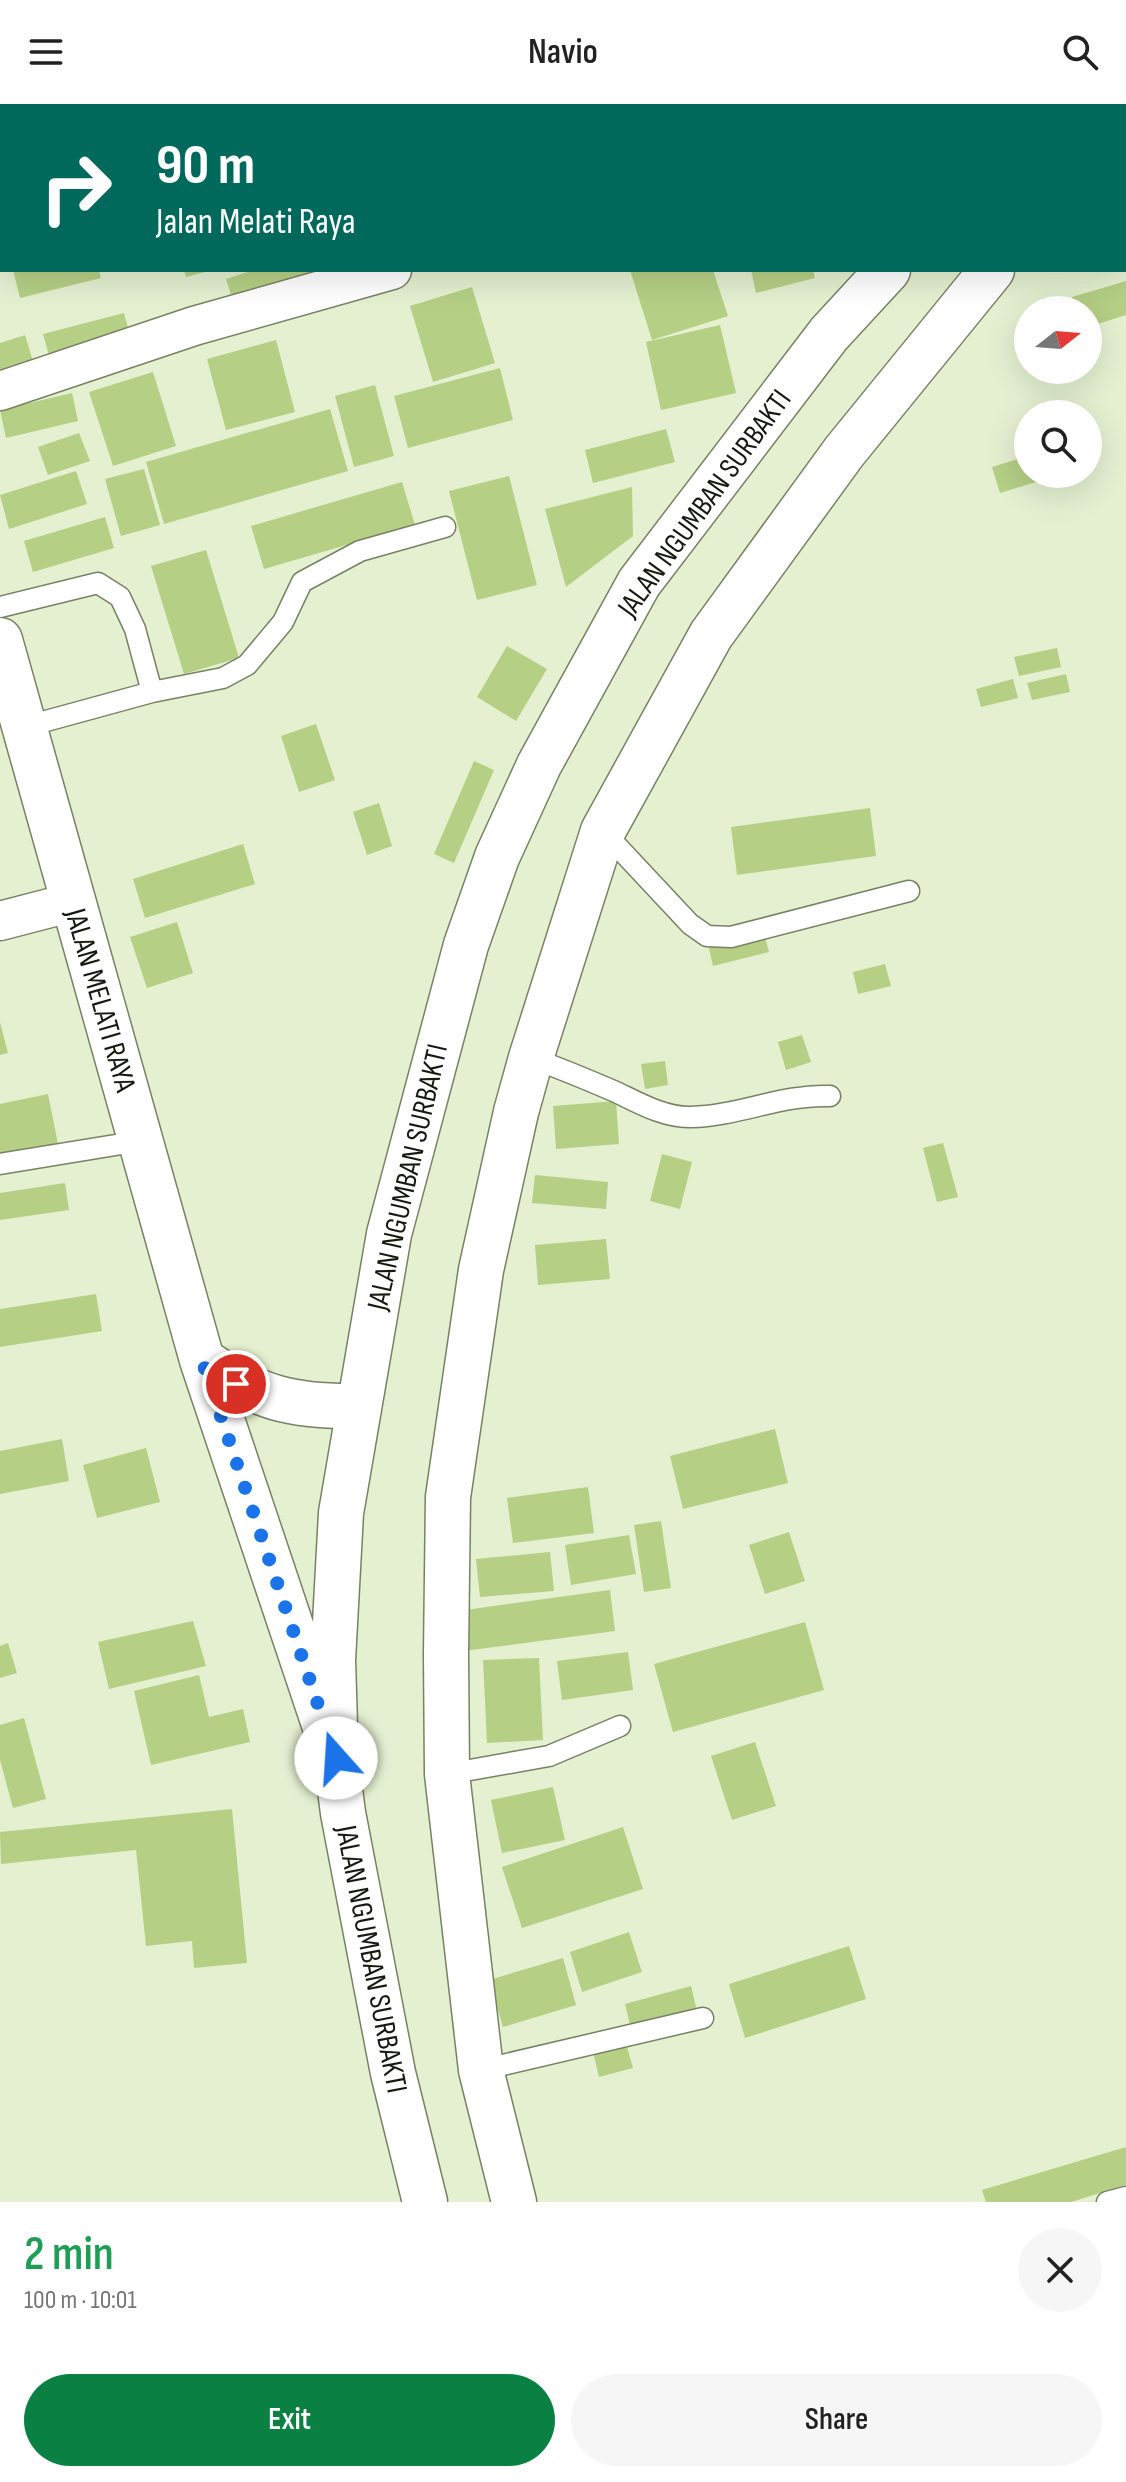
<!DOCTYPE html>
<meta charset="utf-8">
<style>
:root{--surface:#fff;--page:#f6f6f6;--text:#222;--muted:#767676;--accent:#0b8043}
body{margin:0;font-family:"Sofia Sans Condensed",sans-serif;background:var(--page);color:var(--text);height:100vh;display:flex;flex-direction:column;font-size:30px;white-space:nowrap}
*{box-sizing:border-box;margin:0}
p{font-size:26px;color:var(--muted)}
.icon{flex:none;width:44px;height:44px;fill:none;stroke:currentColor;stroke-width:2;stroke-linecap:round;stroke-linejoin:round}
.map{position:relative;height:2098px;overflow:hidden}
.sheet{display:flex;flex-direction:column;background:var(--surface);flex:1}
.sheet>*{flex:none}
.banner{position:absolute;left:0px;top:0px;width:1126px;height:168px;box-shadow:0 8px 32px #0002;background:#00695c;color:#fff;overflow:hidden}
.needle{width:52px;rotate:73deg}
.fabs{position:absolute;left:1014px;top:192px;display:grid;gap:16px}
.fabs a{display:grid;place-items:center;width:88px;height:88px;border-radius:50%;background:var(--surface);box-shadow:0 8px 32px #0002;font-size:40px}
.pin{position:absolute;display:grid;place-items:center;width:68px;height:68px;color:#fff;margin:-34px;border:4px solid #fff;border-radius:50%;box-shadow:0 2px 8px #0007}
.me{position:absolute;width:88px;margin:-44px;rotate:341deg;stroke-linejoin:round;filter:drop-shadow(0 0 6px #0008)}
.turn{display:flex;align-items:center;gap:28px;height:168px;padding:0 24px;font-size:36px}
.turn .icon{width:104px;height:104px;stroke-width:2.5}
.turn b{display:block;font-size:56px;line-height:68px}
.round{display:grid;place-items:center;flex:none;width:84px;height:84px;border-radius:42px;background:var(--page)}
.summary{display:flex;align-items:center;justify-content:space-between;height:136px;padding:0 24px}
h1{font-size:48px;font-weight:600;line-height:60px;color:#1e9e55}
.action{display:flex;gap:16px;margin-top:auto;padding:16px 24px}
.action a{flex:1;height:92px;border-radius:48px;background:var(--accent);color:#fff;font-size:32px;font-weight:600;line-height:92px;text-align:center}
.action a+a{background:var(--page);color:var(--text)}
header{display:flex;justify-content:space-between;align-items:center;height:104px;padding:0 24px;background:var(--surface);font-size:36px;font-weight:600}
.map>svg:first-child{display:block}
.building{fill:#b5cf85}
.lines{fill:none;stroke-linecap:round;stroke-linejoin:round}
.service-casing{stroke:#778265;stroke-width:23}
.minor-casing{stroke:#778265;stroke-width:41}
.primary-casing{stroke:#778265;stroke-width:47}
.trunk-casing{stroke:#778265;stroke-width:47}
.service{stroke:#fff;stroke-width:20}
.minor{stroke:#fff;stroke-width:38}
.primary{stroke:#fff;stroke-width:44}
.trunk{stroke:#fff;stroke-width:44}
.route{stroke:#1a73e8;stroke-width:14;stroke-dasharray:0 25.2}
.labels{text-anchor:middle;stroke-width:7;stroke-linejoin:round;paint-order:stroke}
.street-label{font-size:30px;fill:#161a0e;stroke:#fff}
</style>
<header><svg class="icon" aria-label="menu" viewBox="0 0 24 24"><path d="M4 6h16M4 12h16M4 18h16"/></svg>Navio<svg class="icon" aria-label="search" viewBox="0 0 24 24"><circle cx="10" cy="10" r="6"/><path d="M15 15l6 6"/></svg></header>
<div class="map">
<svg width="1126" height="2098" viewBox="0 0 1126 2098">
<rect width="100%" height="100%" fill="#e4f0d0"/>
<!-- building -->
<path class="building" d="M13 166H99L101 174 20 194Z
M184 166H208V167L186 173Z
M254 166H364L236 207 226 175Z
M630 166H713L728 212 652 236Z
M751 166H813L815 174 756 189Z
M1126 177V211L1088 223V206H1076L1072 193Z
M472 183 495 259 433 278 410 202Z
M124 209 132 239 51 259 43 230Z
M720 221 736 289 661 306 646 238Z
M25 231 35 264 0 275V239Z
M276 236 295 308 226 326 207 255Z
M500 264 513 316 408 344 394 292Z
M153 268 176 342 113 362 89 288Z
M375 281 394 352 354 363 335 292Z
M72 289 78 317 6 334 0 306Z
M330 305 348 367 164 420 146 358Z
M666 325 675 358 593 379 585 346Z
M79 329 90 357 48 371 38 343Z
M1028 352V370H1033L1036 378 1000 389 992 363Z
M144 365 160 421 121 432 105 375Z
M76 367 87 400 9 425 0 391Z
M509 372 537 481 477 496 449 387Z
M402 378 415 421 264 465 251 422Z
M632 383 633 432 566 483 545 405Z
M105 413 114 444 33 468 24 437Z
M206 446 239 554 184 570 151 462Z
M507 542 547 565 516 617 477 593Z
M1057 544 1061 563 1019 572 1014 553Z
M1066 570 1070 588 1032 596 1027 579Z
M1013 575 1018 594 981 603 976 585Z
M316 620 335 676 299 688 281 632Z
M474 657 494 666 454 759 434 750Z
M379 699 392 742 367 751 353 708Z
M870 704 876 752 737 771 731 723Z
M243 740 255 780 145 814 133 775Z
M177 818 193 869 147 884 130 833Z
M763 826 769 848 713 862 708 840Z
M885 860 891 882 858 890 853 868Z
M0 918 8 949 0 951Z
M802 931 811 958 786 966 778 938Z
M665 957 668 981 645 985 641 960Z
M48 990 58 1040 0 1052V1000Z
M616 997 619 1040 556 1045 553 1002Z
M943 1039 958 1093 937 1098 923 1044Z
M662 1050 692 1058 680 1105 650 1097Z
M535 1071 608 1078 606 1105 532 1099Z
M65 1079 69 1106 0 1116V1089Z
M606 1135 610 1175 538 1181 535 1141Z
M96 1190 102 1227 0 1243V1205Z
M775 1325 788 1379 683 1405 670 1352Z
M62 1335 69 1377 0 1390V1347Z
M146 1344 160 1398 97 1414 83 1361Z
M588 1383 594 1429 513 1439 507 1394Z
M661 1417 671 1484 644 1488 634 1421Z
M789 1428 805 1477 765 1490 749 1441Z
M629 1431 636 1470 571 1481 565 1441Z
M550 1448 554 1487 480 1493 476 1455Z
M610 1486 615 1527 464 1547 458 1507Z
M193 1517 206 1562 109 1585 98 1538Z
M805 1518 824 1586 673 1628 654 1560Z
M8 1539 17 1569 0 1574V1542Z
M628 1548 633 1586 562 1596 557 1557Z
M539 1554 543 1636 487 1639 483 1556Z
M199 1571 209 1613 243 1605 250 1638 151 1661 134 1587Z
M24 1614 46 1695 13 1704 0 1656V1621Z
M755 1638 776 1702 732 1716 711 1652Z
M553 1683 565 1736 502 1749 491 1696Z
M232 1705 247 1859 194 1864 192 1837 146 1842 136 1746 1 1760 0 1728Z
M623 1723 643 1785 522 1824 502 1763Z
M629 1828 642 1868 582 1888 570 1848Z
M849 1842 866 1895 745 1934 729 1880Z
M563 1854 576 1901 503 1923 489 1876Z
M691 1882 697 1907 631 1925 625 1900Z
M626 1939 633 1964 599 1973 593 1948Z
M1126 2043V2081L1071 2098H986L982 2086Z"/>
<g class="lines">
<!-- service casing -->
<g class="service-casing">
<path id="service" d="M0 503 98 479 120 493 135 525 152 588 223 574 247 561 283 518 302 478 360 447 445 423
M24 623 152 588
M603 727 690 820 707 832 731 833 909 787
M531 954C560 964 588 976 616 988 639 999 665 1014 691 1013 739 1012 782 990 830 992
M0 1060 140 1037
M447 1670 549 1652 620 1622
M481 1966 703 1914
M1107 2098 1126 2093"/>
</g>
<!-- minor casing -->
<g class="minor-casing">
<path id="minor" d="M0 287 194 222 392 166
M0 817 73 798"/>
</g>
<!-- primary casing -->
<g class="primary-casing">
<path id="primary" d="M0 536 202 1256 331 1641
M202 1256C258 1294 291 1303 358 1302"/>
</g>
<!-- trunk casing -->
<g class="trunk-casing">
<path id="trunk" d="M1031 2 1033 0
M1124 16 1126 14
M425 2098 393 1969 343 1709 336 1654 333 1556 341 1409 389 1130 466 841 497 753 539 661 639 479 829 230 888 166
M514 2098 481 1966 447 1670 446 1550 448 1393 481 1166 516 1008 531 954 603 727 711 531 844 348 992 166"/>
</g>
<!-- service -->
<use href="#service" class="service"/>
<!-- minor -->
<use href="#minor" class="minor"/>
<!-- primary -->
<use href="#primary" class="primary"/>
<!-- trunk -->
<use href="#trunk" class="trunk"/>
</g>
<g class="lines">
<!-- route -->
<path class="route" d="M236 1280 202 1256 336 1654"/>
</g>
<g class="labels">
<!-- street labels -->
<g class="street-label">
<text transform="translate(704 399) rotate(-54)" y="10">JALAN NGUMBAN SURBAKTI</text>
<text transform="translate(101 896) rotate(74)" y="10">JALAN MELATI RAYA</text>
<text transform="translate(407 1073) rotate(-77)" y="10">JALAN NGUMBAN SURBAKTI</text>
<text transform="translate(372 1855) rotate(79)" y="10">JALAN NGUMBAN SURBAKTI</text>
</g>
</g>
</svg>
<div class="fabs">
<a><svg class="needle" viewBox="-14 -14 28 28"><path d="M0-13l5 13h-10z" fill="#e53935"/><path d="M0 13l5-13h-10z" fill="#767676"/></svg></a>
<a><svg class="icon" aria-label="search" viewBox="0 0 24 24"><circle cx="10" cy="10" r="6"/><path d="M15 15l6 6"/></svg></a>
</div>
<div class="pin" style="left:236px;top:1280px;background:#d93025"><svg class="icon" aria-label="arrive" viewBox="0 0 24 24"><path d="M6 21V4h12l-3 4 3 4H6"/></svg></div>
<svg class="me" style="left:336px;top:1654px" viewBox="-20 -20 40 40"><circle r="19" fill="#fff"/><path d="M0-13L10 11 0 6-10 11z" fill="#1a73e8"/></svg>
<div class="banner">
<div class="turn"><svg class="icon" aria-label="right" viewBox="0 0 24 24"><path d="M7 20v-9h11M14 6l5 5-5 5"/></svg><div><b>90 m</b>Jalan Melati Raya</div></div>
</div>
</div>
<section class="sheet">
<div class="summary"><div><h1>2 min</h1><p>100 m · 10:01</p></div><a class="round"><svg class="icon" aria-label="close" viewBox="0 0 24 24"><path d="M6 6l12 12M18 6L6 18"/></svg></a></div>
<div class="action"><a>Exit</a><a>Share</a></div>
</section>
